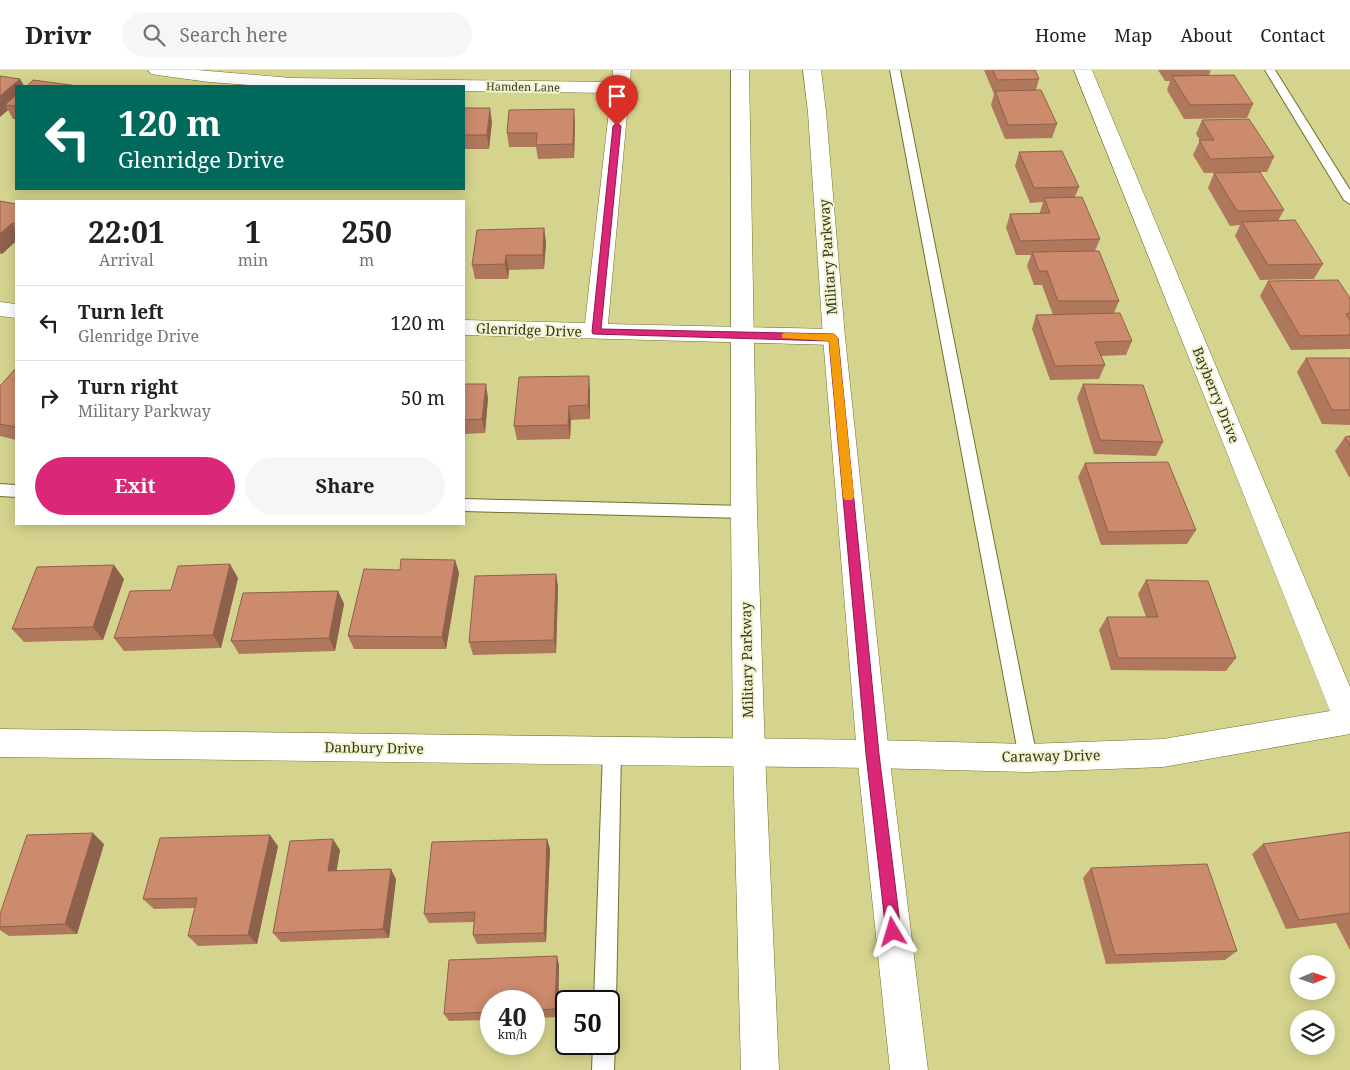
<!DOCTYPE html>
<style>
:root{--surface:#fff;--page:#f6f6f6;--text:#202124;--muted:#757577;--line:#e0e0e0;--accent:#db2777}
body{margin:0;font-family:"Noto Serif",serif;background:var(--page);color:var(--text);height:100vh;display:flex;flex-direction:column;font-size:19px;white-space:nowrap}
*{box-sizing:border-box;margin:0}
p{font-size:16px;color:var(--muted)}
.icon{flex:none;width:28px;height:28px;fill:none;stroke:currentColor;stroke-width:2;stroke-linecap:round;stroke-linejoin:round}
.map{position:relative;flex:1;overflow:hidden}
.panel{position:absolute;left:15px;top:130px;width:450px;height:325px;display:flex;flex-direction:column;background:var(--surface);border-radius:0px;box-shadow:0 2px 12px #0003}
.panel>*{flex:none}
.hud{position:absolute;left:15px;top:15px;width:450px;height:105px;border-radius:0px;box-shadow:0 2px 12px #0003;background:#00695c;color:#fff;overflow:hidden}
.needle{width:32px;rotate:88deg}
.fabs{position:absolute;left:1290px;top:885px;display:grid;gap:10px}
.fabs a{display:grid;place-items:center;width:45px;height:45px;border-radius:50%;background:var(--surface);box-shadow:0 2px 12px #0003;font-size:25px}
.speed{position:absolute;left:480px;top:920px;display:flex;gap:10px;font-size:25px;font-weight:700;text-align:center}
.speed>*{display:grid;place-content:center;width:65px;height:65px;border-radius:50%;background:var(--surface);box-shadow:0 2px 12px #0003;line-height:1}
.speed small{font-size:12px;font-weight:400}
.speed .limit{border:2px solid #111;border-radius:8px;background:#fff;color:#111}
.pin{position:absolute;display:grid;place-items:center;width:42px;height:42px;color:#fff;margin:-51px -21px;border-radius:50% 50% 50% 0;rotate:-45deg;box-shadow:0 0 5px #0007}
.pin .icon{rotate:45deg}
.me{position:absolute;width:55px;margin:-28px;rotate:353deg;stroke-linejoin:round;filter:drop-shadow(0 0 4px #0008)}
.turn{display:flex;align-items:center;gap:18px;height:105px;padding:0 20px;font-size:22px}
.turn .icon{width:65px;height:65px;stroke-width:2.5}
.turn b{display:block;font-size:35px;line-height:42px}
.eta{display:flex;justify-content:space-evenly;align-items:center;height:85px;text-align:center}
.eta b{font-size:30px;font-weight:700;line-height:35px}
.button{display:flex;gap:10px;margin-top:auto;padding:10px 20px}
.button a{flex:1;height:58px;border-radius:30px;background:var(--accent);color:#fff;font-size:20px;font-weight:700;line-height:58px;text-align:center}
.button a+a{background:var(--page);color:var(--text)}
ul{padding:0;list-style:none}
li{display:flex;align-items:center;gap:15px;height:75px;padding:0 20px;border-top:1px solid var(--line)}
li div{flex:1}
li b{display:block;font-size:19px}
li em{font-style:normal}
header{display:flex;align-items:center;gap:30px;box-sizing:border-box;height:70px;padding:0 25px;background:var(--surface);border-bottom:1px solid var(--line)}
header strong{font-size:24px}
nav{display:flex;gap:28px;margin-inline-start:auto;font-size:18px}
.search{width:350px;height:45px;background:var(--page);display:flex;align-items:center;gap:12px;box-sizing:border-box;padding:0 18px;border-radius:28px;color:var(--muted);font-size:19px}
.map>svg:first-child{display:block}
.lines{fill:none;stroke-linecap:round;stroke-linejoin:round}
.service-casing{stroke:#73712d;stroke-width:2}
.minor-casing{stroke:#73712d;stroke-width:1}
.secondary-casing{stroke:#73712d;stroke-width:1}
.service{fill:#fff;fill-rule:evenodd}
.minor{fill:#fff;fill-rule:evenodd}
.secondary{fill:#fff;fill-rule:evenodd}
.wall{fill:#af785d}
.shaded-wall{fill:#8e614c}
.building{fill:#cb8b6c;stroke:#8e614c}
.route{fill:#db2777;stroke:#8e194d}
.slow{fill:#f59e0b}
.labels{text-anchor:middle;stroke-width:4;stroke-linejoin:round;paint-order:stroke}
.far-street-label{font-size:11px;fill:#38371a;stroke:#f2f3d0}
.street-label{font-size:14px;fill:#38371a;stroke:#f2f3d0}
</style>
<header>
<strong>Drivr</strong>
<div class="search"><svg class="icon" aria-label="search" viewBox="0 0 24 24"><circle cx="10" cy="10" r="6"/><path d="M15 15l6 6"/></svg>Search here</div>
<nav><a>Home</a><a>Map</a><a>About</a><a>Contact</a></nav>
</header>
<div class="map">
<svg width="1350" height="1000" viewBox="0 0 1350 1000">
<rect width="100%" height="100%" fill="#d5d48e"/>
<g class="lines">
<!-- service casing -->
<g class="service-casing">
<path id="service" d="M890 0H900L1037 688 1035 694 1028 696 1021 694 1019 688Z
M1265 0H1275L1350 120V134L1344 130Z
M0 414 16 415V427L0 426Z
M464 429 744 436 750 438 752 442 750 446 744 448 464 441Z
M612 674 618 676 621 682 616 931 612 938 609 940V931H594L603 682 606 676Z
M609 965 612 966 615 974 614 1000H592L593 974H609Z"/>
</g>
<!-- minor casing -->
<g class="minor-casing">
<path id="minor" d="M148 0H197L291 8 612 12 613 0H631L608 254 834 259 842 262 845 267 842 272 834 275 464 265V250L585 253 611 23 464 21V16H262L209 12 157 5 151 4Z
M1074 0H1092L1350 617V664L1163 697 1028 702 873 698 0 687V659L873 670 1028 674 1163 669 1330 641Z
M0 232 16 234V248L0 246Z"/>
</g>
<!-- secondary casing -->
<g class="secondary-casing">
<path id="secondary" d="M731 0H749L757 442 765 683 779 1000H741L733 683 731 442Z
M803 0H821L826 42 845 267 889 684 928 1000H890L857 684 823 267 808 42Z"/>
</g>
<!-- service -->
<use href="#service" class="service"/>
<!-- minor -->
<use href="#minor" class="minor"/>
<!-- secondary -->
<use href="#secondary" class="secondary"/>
</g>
<!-- wall -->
<path class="wall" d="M984 0H1035L1039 9 1036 20 1057 54 1052 68 1005 69 991 35 994 24Z
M1158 0H1211L1209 5 1253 34 1247 48 1184 49 1167 20 1170 11H1165Z
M0 6 20 9 24 16H16V49H13L8 40 0 47Z
M464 38 492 52 489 79H464Z
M1202 50 1274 87 1267 102 1204 103 1193 85 1200 70 1196 64Z
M575 53 574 88 538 89 536 77H509L507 63Z
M1019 82 1079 117 1075 127 1100 169 1095 181 1119 231 1114 243 1132 271 1126 285 1101 286 1105 295 1099 309 1050 310 1032 259 1036 245H1053L1042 215H1034L1027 196 1031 185H1016L1006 158 1010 144 1040 143V142L1043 132 1030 133 1015 96Z
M1214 103 1284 140 1278 151 1323 194 1314 209 1260 210 1235 166 1240 155 1230 156 1208 118Z
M0 131 16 134V171L2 184H0Z
M544 158 546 173 544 199 509 200 508 209H475L472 195Z
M1268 211 1350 228V279L1291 280 1260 226Z
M1306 288H1350V355L1322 354 1297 302Z
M16 298V370L0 366V316Z
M464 314 488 328 485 363 464 364Z
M1083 314 1163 372 1156 386 1094 384 1077 328Z
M590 320V349L571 350 570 369 517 370 514 356Z
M1350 366V407H1349L1335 381 1345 367Z
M1085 393 1196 460 1187 474 1101 475 1078 407Z
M455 490 459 503 446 579H354L348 566 400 500Z
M556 504 558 517 556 583 473 585 469 572Z
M238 508 221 578 124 581 114 568 171 520Z
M124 509 103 570 24 572 12 559Z
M1146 510 1236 588 1226 601 1111 600 1099 560 1107 547H1146L1138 524Z
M338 521 344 534 335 581 239 584 231 571Z
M1350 762V880L1336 853 1286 859 1252 784 1263 774Z
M547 769 550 779 546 872 477 874 473 865 474 852 429 853 424 844Z
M104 774 77 864 9 866 0 860V844Z
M278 776 257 874 198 876 188 866 195 838 154 839 143 829Z
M340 780 336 801 396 809 389 868 281 872 273 863Z
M1091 798 1237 881 1225 890 1106 894 1083 808Z
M559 895 558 947 534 948V931H491V950L449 951 444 944Z"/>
<!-- shaded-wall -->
<path class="shaded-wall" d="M20 9 24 16H16V32L5 35 8 40 0 47V26Z
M490 38 492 52 489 79 487 65Z
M574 39 575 53 574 88 573 74Z
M12 153 16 161V171L2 184 0 181V164Z
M544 158 546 173 544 199 543 185Z
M506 185 509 200 508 209 505 194Z
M589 306 590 320V349L588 335Z
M486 314 488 328 485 363 482 349Z
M569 336 571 350 570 369 568 355Z
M455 490 459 503 446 579 442 567Z
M230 494 238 508 221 578 213 565Z
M114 495 124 509 103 570 93 557Z
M556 504 558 517 556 583 554 570Z
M338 521 344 534 335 581 329 568Z
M93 763 104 774 77 864 65 854Z
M270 765 278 776 257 874 248 865Z
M333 769 340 780 335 811 328 801Z
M547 769 550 779 546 872 544 863Z
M391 799 396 809 389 868 383 859Z
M557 886 559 895 558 947 555 939Z"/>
<!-- building -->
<path class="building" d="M993 0H1035L1039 9 997 10Z
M1234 5 1253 34 1190 35 1172 6Z
M0 6 20 9 0 26Z
M33 10 78 16H27Z
M1041 20 1057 54 1008 55 995 21Z
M16 25V36L5 35Z
M464 38H490L487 65H464Z
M574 39 573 74 536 75 537 63H507L509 40Z
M1249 49 1274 87 1210 89 1199 70H1214L1202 50Z
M1062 81 1079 117 1034 118 1019 82Z
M1260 102 1284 140 1237 141 1214 103Z
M1082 127 1100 169 1020 171 1010 144 1050 143 1044 128Z
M0 131 16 134V154L12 153 0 164Z
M1295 150 1323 194 1268 195 1242 152Z
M544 158 543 185H506L505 194 472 195 477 160Z
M1099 181 1119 231H1058L1047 201H1039L1032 182Z
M1338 210 1350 228V243L1346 244 1350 250V265L1300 266 1268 211Z
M1120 243 1132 271 1095 272 1105 295 1055 296 1036 245Z
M1306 288H1350V340H1332Z
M16 298V357L0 354V316Z
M589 306 588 335 569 336 568 355 514 356 519 307Z
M464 314H486L482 349 464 350Z
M1083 314 1143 315 1163 372 1100 370Z
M1350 366V376L1345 367Z
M1168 392 1196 460 1108 462 1085 393Z
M401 489 455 490 442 567 348 566 364 499 400 500Z
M230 494 213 565 114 568 130 521 171 520 178 496Z
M114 495 93 557 12 559 37 497Z
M556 504 554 570 469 572 475 506Z
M1146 510 1208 511 1236 588H1118L1107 547H1158Z
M338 521 329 568 231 571 243 523Z
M1350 762V843L1299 850 1263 774Z
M93 763 65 854 0 857V844L27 765Z
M270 765 248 865 188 866 197 828 143 829 160 768Z
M333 769 328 801 391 799 383 859 273 863 290 771Z
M547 769 544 863 473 865 475 842 424 844 432 772Z
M1207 794 1237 881 1115 885 1091 798Z
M557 886 555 939 534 940V931H491V942L444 944 449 890Z"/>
<!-- route -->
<path class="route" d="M617 53 621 56 601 259 834 264 838 268 879 684 901 862 898 867 893 869 888 867 886 862 866 684 829 271 593 264 592 262 613 56Z"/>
<!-- slow -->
<path class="slow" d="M785 263 834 264 838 268 854 427 852 430H845L843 427 829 271 782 268V264Z"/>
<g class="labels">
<!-- far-street labels -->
<g class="far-street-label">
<text transform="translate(523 17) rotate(1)" y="4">Hamden Lane</text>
</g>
<!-- street labels -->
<g class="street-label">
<text transform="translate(828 187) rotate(-94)" y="5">Military Parkway</text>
<text transform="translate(529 260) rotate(2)" y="5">Glenridge Drive</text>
<text transform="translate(1216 325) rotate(68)" y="5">Bayberry Drive</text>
<text transform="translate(747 590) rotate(-91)" y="5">Military Parkway</text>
<text transform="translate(374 678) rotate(1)" y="5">Danbury Drive</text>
<text transform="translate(1051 686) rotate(-1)" y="5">Caraway Drive</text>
</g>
</g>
</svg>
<div class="fabs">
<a><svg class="needle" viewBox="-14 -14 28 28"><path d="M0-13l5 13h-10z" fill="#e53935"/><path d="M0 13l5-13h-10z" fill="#757577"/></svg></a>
<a><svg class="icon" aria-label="layers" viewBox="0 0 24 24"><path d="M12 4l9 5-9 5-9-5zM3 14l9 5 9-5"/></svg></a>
</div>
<div class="speed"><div>40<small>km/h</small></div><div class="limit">50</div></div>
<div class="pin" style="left:617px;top:56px;background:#d93025"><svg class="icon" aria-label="arrive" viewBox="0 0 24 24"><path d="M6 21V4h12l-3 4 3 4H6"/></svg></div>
<svg class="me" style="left:893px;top:862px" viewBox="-20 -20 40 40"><path d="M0-17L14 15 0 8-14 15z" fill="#db2777" stroke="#fff" stroke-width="4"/></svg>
<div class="hud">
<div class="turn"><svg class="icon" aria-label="left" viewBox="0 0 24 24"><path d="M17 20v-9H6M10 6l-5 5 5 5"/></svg><div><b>120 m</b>Glenridge Drive</div></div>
</div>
<section class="panel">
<div class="eta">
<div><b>22:01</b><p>Arrival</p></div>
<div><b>1</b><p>min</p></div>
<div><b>250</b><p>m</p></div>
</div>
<ul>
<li><svg class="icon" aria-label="left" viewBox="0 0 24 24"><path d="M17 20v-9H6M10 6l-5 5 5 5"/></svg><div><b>Turn left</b><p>Glenridge Drive</p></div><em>120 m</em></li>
<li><svg class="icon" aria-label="right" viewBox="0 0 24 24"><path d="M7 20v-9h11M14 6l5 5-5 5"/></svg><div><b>Turn right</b><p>Military Parkway</p></div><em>50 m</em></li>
</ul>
<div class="button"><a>Exit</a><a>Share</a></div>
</section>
</div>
